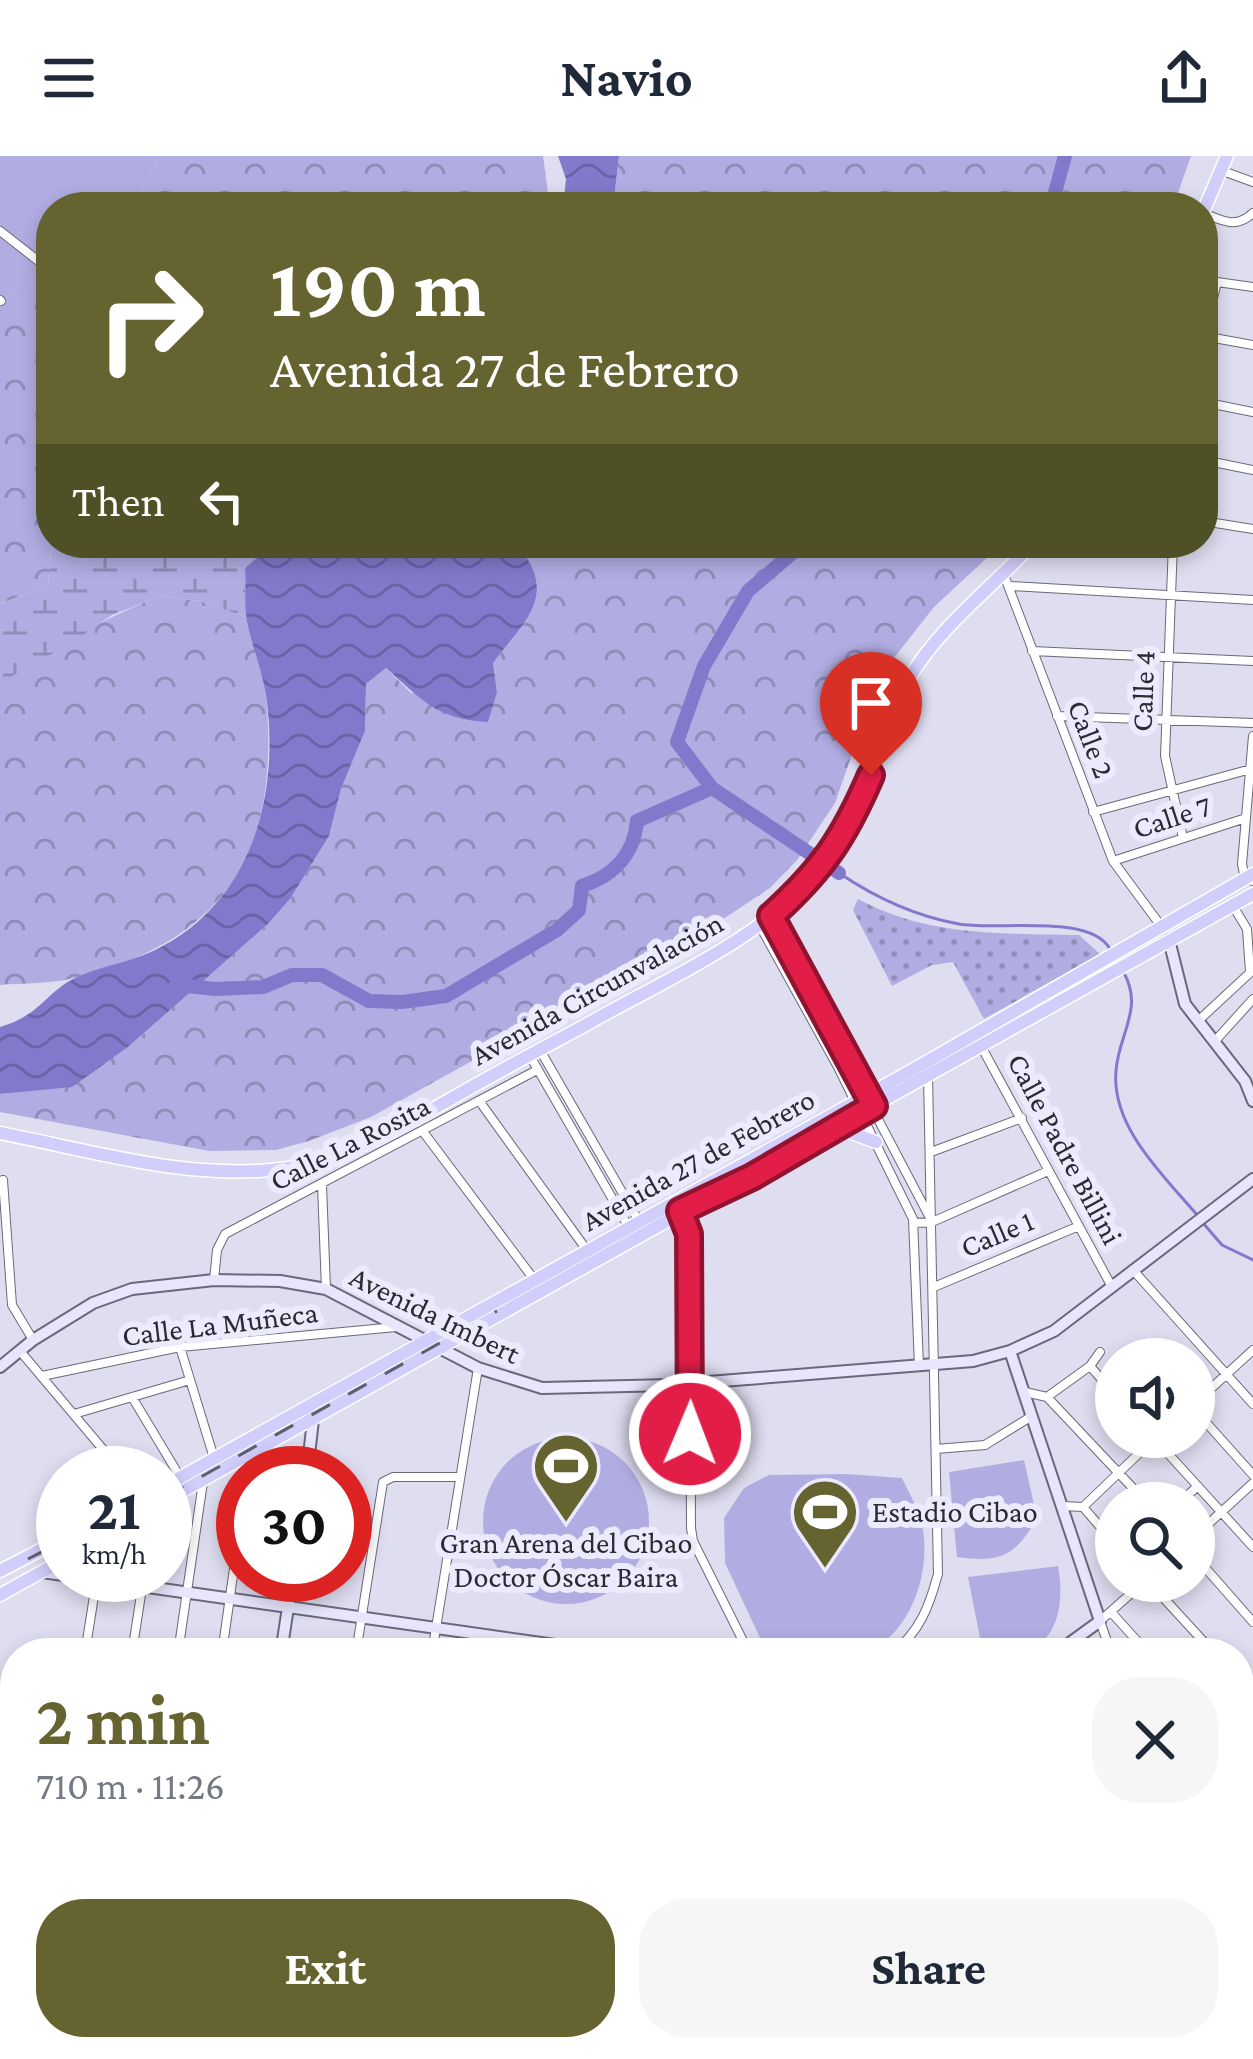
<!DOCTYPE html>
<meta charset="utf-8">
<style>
:root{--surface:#fff;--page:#f6f6f7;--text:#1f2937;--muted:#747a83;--accent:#656430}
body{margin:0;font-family:"Crimson Pro",serif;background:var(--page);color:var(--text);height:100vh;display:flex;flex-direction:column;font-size:45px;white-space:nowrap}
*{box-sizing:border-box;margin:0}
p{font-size:39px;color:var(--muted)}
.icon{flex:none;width:66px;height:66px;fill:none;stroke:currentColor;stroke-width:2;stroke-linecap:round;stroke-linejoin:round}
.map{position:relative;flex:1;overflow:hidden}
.side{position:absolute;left:0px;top:1482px;width:1254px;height:423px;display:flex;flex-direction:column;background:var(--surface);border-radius:48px 48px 0 0;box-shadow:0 6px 18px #0003}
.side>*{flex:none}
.top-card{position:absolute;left:36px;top:36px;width:1182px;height:366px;border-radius:48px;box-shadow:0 6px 18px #0003;background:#656430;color:#fff;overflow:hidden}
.controls{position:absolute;left:1095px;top:1182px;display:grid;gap:24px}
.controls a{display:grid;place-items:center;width:120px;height:120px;border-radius:50%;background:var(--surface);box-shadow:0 6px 18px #0003;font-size:60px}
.speed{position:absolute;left:36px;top:1290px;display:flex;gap:24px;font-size:60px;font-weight:700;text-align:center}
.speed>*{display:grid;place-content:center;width:156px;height:156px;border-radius:50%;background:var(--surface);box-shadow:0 6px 18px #0003;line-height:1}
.speed small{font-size:30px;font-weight:400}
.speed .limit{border:18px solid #d22;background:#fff;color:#111}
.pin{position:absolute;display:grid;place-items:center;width:102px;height:102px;color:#fff;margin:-123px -51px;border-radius:50% 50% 50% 0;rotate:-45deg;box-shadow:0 0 12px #0007}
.pin .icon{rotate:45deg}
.me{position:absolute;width:132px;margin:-66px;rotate:1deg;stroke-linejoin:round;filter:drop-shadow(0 0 9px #0008)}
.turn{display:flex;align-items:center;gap:42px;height:252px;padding:0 36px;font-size:54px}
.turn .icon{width:156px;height:156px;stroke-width:2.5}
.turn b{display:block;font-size:84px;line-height:102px}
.then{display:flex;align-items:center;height:114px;padding:0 36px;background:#0003;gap:24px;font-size:45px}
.round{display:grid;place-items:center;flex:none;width:126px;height:126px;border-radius:48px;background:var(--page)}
.overview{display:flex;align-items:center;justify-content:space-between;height:204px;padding:0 36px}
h1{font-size:72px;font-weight:700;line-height:90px;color:var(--accent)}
.cta{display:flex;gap:24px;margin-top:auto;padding:24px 36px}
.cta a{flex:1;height:138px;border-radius:48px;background:var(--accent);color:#fff;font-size:48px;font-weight:700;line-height:138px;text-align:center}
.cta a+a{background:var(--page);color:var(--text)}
header{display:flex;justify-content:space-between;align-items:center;height:156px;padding:0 36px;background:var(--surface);font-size:54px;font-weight:700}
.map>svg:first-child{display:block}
.green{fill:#b1ade3}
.forest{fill:url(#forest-crowns)}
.wetland{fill:url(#wetland-marsh)}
.park{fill:url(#park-dots)}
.water{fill:url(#water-waves)}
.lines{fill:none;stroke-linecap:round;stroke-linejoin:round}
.stream{stroke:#8379cc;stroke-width:3}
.river{stroke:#8379cc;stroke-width:14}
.street-casing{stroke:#6a697a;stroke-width:10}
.secondary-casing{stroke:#6a697a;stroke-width:14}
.primary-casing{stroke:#fff;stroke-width:15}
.street{stroke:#fff;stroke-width:8}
.secondary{stroke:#e8e6fd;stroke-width:10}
.primary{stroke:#d2cefb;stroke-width:12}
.rail{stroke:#5f5f6a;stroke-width:3;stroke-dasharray:21 21;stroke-linecap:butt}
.route-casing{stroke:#92132f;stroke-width:30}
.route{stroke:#e11d48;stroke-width:21}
.labels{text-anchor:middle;stroke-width:12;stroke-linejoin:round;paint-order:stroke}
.street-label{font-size:30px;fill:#2a2a31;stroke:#ecebfe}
.poi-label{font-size:30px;fill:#2a2a31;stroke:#ecebfe;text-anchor:start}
</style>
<header><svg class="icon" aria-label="menu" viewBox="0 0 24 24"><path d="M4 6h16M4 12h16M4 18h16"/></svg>Navio<svg class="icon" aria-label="share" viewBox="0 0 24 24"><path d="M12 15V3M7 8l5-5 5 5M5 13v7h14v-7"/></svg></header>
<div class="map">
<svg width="1253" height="1903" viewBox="0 0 1253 1903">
<defs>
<pattern id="forest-crowns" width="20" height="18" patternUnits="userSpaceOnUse" patternTransform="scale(3)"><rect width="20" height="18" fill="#b1ade3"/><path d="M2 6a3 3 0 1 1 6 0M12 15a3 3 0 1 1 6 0" fill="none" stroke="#908db9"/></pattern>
<pattern id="wetland-marsh" width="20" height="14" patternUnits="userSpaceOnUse" patternTransform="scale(3)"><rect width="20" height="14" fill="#b1ade3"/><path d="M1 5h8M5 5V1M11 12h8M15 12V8" fill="none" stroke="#908db9"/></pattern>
<pattern id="park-dots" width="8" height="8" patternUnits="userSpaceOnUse" patternTransform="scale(3)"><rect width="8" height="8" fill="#b1ade3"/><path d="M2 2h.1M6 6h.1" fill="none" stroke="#908db9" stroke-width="1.8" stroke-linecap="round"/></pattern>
<pattern id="water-waves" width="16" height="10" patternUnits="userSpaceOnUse" patternTransform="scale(3)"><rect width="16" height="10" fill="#8379cc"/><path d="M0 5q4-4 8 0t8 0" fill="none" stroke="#6b63a6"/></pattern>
</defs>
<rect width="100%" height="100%" fill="#dfdef1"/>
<!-- green -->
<path class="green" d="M0 0H160L132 51H51V113L28 122 0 149Z
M483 1365a83 83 0 1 1 166 0a83 83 0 1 1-166 0Z
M1024 1304 1037 1362C1016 1400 1000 1407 957 1401L949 1316Z
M846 1318 902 1322C908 1335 917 1350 921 1365 933 1408 914 1475 869 1495 848 1504 792 1497 767 1497L725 1407 724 1362 744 1332 769 1319Z
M1058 1410C1064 1442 1061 1487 1021 1497 1010 1500 994 1497 983 1497L968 1421Z
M233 1890H786V1903H231Z"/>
<!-- forest -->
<path class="forest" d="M160 0H543L550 51H132Z
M619 0H1191L1173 51H613Z
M51 113V387H66L51 395 48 429 0 448V149L28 122Z
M248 387H348C338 396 313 405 298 404 286 404 263 390 248 387Z
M526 387H1003L934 451 879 521 835 647 797 704 770 732 699 779 371 961 309 985 276 994 209 995 0 956V938L72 930 128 891 268 768 290 743 329 680 341 633 365 575 366 528 386 512 411 537 497 536 493 507C520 470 556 444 525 399Z
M161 440 200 445 246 461C253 490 265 521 267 551 278 700 222 786 74 822 51 828 24 827 0 829V527C51 494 104 461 161 440Z"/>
<!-- wetland -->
<path class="wetland" d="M66 387H248L269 391 245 412 246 461 200 445 161 440 112 459 76 484 0 527V448L48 429 51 395Z"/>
<!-- park -->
<path class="park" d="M858 743C929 781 1000 777 1079 779L1100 798 984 863 953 806 932 809 892 830 853 754Z"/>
<!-- water -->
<path class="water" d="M558 0H619L613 51H563L566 23Z
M348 387H526L525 399C556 444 520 470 493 507L497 536 488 566C436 563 422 544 386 512L366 528 365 575 341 633 329 680 290 743 268 768 128 891 72 931 0 938V871C41 859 46 836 75 822 100 810 128 807 153 795 249 750 279 644 267 547 264 520 253 493 247 466 244 449 246 430 245 412L269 391C295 404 323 408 348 387Z"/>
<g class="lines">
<!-- stream -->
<path class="stream" d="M839 717C876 742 914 760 959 768 997 775 1090 757 1110 793
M1124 817C1144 853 1118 879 1116 915 1111 971 1164 1020 1197 1059
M1203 1067 1222 1089 1253 1104"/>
<!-- river -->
<path class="river" d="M1051 51 1065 0
M712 632 839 717
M176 829 216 833 263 831 292 819H322L369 845 402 846 446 840 557 774 579 754 582 730C614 720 634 698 637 665L712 632 677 586 704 510 748 435 804 387"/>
<!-- street casing -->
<g class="street-casing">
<path id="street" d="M1220 14 1253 26
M1203 57C1223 65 1236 73 1253 57
M0 75 41 107
M0 144 1 145
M1203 180 1253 189
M1203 183 1217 126 1253 131
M1203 246 1253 256
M1203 304 1253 314
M1203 365 1253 373
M1173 387 1165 600 1183 682
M1004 419 1113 705 1161 770
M1011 430 1253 444
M1032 495 1253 505
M1057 560 1253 567
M1253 580 1242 708 1245 723 1253 725
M1093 656 1251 613
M1113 705 1246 662
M1233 750 1247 773 1250 816
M771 760 929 1060
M760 770 838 911 913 1063 919 1210
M1198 865 1253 814
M1215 885 1253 843
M981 890 1112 1131
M540 894 641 1069
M530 900 631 1075
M480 946 586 1093
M424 977 533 1122
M931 996 1022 962
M3 1024 12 1149 33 1184
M322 1029 326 1133
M682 1057 689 1078 690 1109 691 1372 693 1385 749 1497
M914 1067 932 1066 1048 1015
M1133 1114 1253 1248
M214 1124 217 1094 225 1078 537 914
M934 1131 1079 1070
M180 1191 214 1302
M20 1195 123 1317
M1146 1199 1150 1203
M1090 1210 1116 1240
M42 1220 180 1191 396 1171
M1025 1236 1047 1241 1090 1210 1100 1196
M132 1241 180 1321
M1047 1241 1147 1347
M1194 1248 1253 1194
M1194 1253 1253 1319
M74 1258 190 1224
M1153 1281 1253 1391
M936 1293 985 1289 1032 1260
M248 1317 250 1298
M1179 1347 1198 1330
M1063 1350 1083 1351 1116 1389
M1083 1351 1155 1282
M1194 1381 1253 1327
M1194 1399 1253 1466
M1148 1425 1214 1497
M1111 1456 1148 1497
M85 1497 97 1421
M132 1497 144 1419
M178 1497 203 1326
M222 1497 243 1349
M356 1497 383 1326 393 1321H458
M432 1497 478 1212
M893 1497C920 1475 929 1451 938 1418L928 920
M1111 1497 1100 1465 1145 1425
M1239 1524 1253 1539
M0 1532 15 1534
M1239 1601 1253 1617
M0 1655 15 1657
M1239 1667 1253 1684
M1253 1713 1239 1724 1253 1740
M0 1772 15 1673
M0 1778 15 1781
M1239 1865 1253 1788
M26 1903 28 1890
M72 1903 74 1890
M118 1903 120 1890
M166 1903 167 1890
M792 1903 793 1890
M861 1903 863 1890
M923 1903 925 1890
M990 1903 991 1890
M1045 1903 1049 1890
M1234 1903 1235 1890"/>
</g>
<!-- secondary casing -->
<g class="secondary-casing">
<path id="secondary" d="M1169 784 1185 848 1245 925 1253 945
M1010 1195 1100 1465 1056 1497
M0 1211 33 1184 93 1147 132 1133 214 1124 280 1125 326 1133 478 1212 542 1232 671 1229 973 1205 1010 1195 1054 1175 1253 1023
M307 1251 313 1264 307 1317
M42 1416 612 1497
M281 1497 293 1419
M221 1903 223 1890"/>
</g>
<!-- primary casing -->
<g class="primary-casing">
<path id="primary" d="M1203 56 1227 0
M838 972 876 986
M0 977C93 995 193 1026 288 1012 354 1002 413 964 470 932 507 911 545 891 582 871 655 829 764 782 817 717 865 660 872 583 910 521 941 469 993 431 1033 387
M165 1330 916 912 1253 718
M165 1345 1253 738
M0 1415 63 1382
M0 1439 63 1404"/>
</g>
<!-- street -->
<use href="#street" class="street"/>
<!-- secondary -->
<use href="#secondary" class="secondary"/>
<!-- primary -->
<use href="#primary" class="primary"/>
<!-- rail -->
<path class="rail" d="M165 1341 497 1155
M28 1403 63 1385"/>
</g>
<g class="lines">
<!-- route casing -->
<g class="route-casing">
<path id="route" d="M690 1278 689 1078 680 1055 752 1021 874 950 771 760C822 714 844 682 871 619"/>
</g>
<!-- route -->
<use href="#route" class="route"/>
</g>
<!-- icons -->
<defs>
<g id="stadium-pin" transform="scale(3.45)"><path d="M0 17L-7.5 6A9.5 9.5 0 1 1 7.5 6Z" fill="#656430" stroke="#ecebfe"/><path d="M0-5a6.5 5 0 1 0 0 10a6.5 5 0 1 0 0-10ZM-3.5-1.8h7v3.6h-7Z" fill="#fff"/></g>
</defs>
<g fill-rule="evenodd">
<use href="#stadium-pin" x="566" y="1310"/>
<use href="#stadium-pin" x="825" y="1356"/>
</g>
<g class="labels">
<!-- street labels -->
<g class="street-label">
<text transform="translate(1143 535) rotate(-88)" y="10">Calle 4</text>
<text transform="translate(1091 583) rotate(69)" y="10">Calle 2</text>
<text transform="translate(1172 661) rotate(-18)" y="10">Calle 7</text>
<text transform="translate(597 833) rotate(-29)" y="10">Avenida Circunvalación</text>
<text transform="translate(350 987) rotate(-27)" y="10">Calle La Rosita</text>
<text transform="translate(1065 993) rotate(62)" y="10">Calle Padre Billini</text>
<text transform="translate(698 1004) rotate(-29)" y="10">Avenida 27 de Febrero</text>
<text transform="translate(997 1078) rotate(-23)" y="10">Calle 1</text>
<text transform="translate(435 1159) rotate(26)" y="10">Avenida Imbert</text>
<text transform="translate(220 1168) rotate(-7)" y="10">Calle La Muñeca</text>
</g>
<!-- poi labels -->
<g class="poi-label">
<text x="872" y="1366">Estadio Cibao</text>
<text x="566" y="1397" text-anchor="middle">Gran Arena del Cibao<tspan x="566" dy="34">Doctor Óscar Baira</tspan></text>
</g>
</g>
</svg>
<div class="controls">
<a><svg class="icon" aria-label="sound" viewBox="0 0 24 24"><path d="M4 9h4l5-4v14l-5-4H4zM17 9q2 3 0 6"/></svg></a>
<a><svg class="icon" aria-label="search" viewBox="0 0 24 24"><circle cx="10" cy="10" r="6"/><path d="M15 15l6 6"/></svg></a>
</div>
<div class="speed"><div>21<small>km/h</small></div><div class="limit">30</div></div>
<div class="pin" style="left:871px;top:619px;background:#d93025"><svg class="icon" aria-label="arrive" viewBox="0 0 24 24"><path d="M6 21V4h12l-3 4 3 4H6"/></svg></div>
<svg class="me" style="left:690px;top:1278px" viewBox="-20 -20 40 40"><circle r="17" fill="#e11d48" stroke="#fff" stroke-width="3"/><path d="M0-11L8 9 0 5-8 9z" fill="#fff"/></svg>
<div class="top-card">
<div class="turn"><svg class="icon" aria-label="right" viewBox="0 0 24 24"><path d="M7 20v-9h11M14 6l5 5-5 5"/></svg><div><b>190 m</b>Avenida 27 de Febrero</div></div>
<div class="then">Then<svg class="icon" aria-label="left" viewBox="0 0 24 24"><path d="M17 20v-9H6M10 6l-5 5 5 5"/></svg></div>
</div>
<section class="side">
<div class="overview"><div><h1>2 min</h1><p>710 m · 11:26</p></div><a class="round"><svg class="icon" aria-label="close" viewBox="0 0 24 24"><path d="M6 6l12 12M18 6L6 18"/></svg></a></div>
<div class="cta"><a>Exit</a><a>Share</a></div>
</section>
</div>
